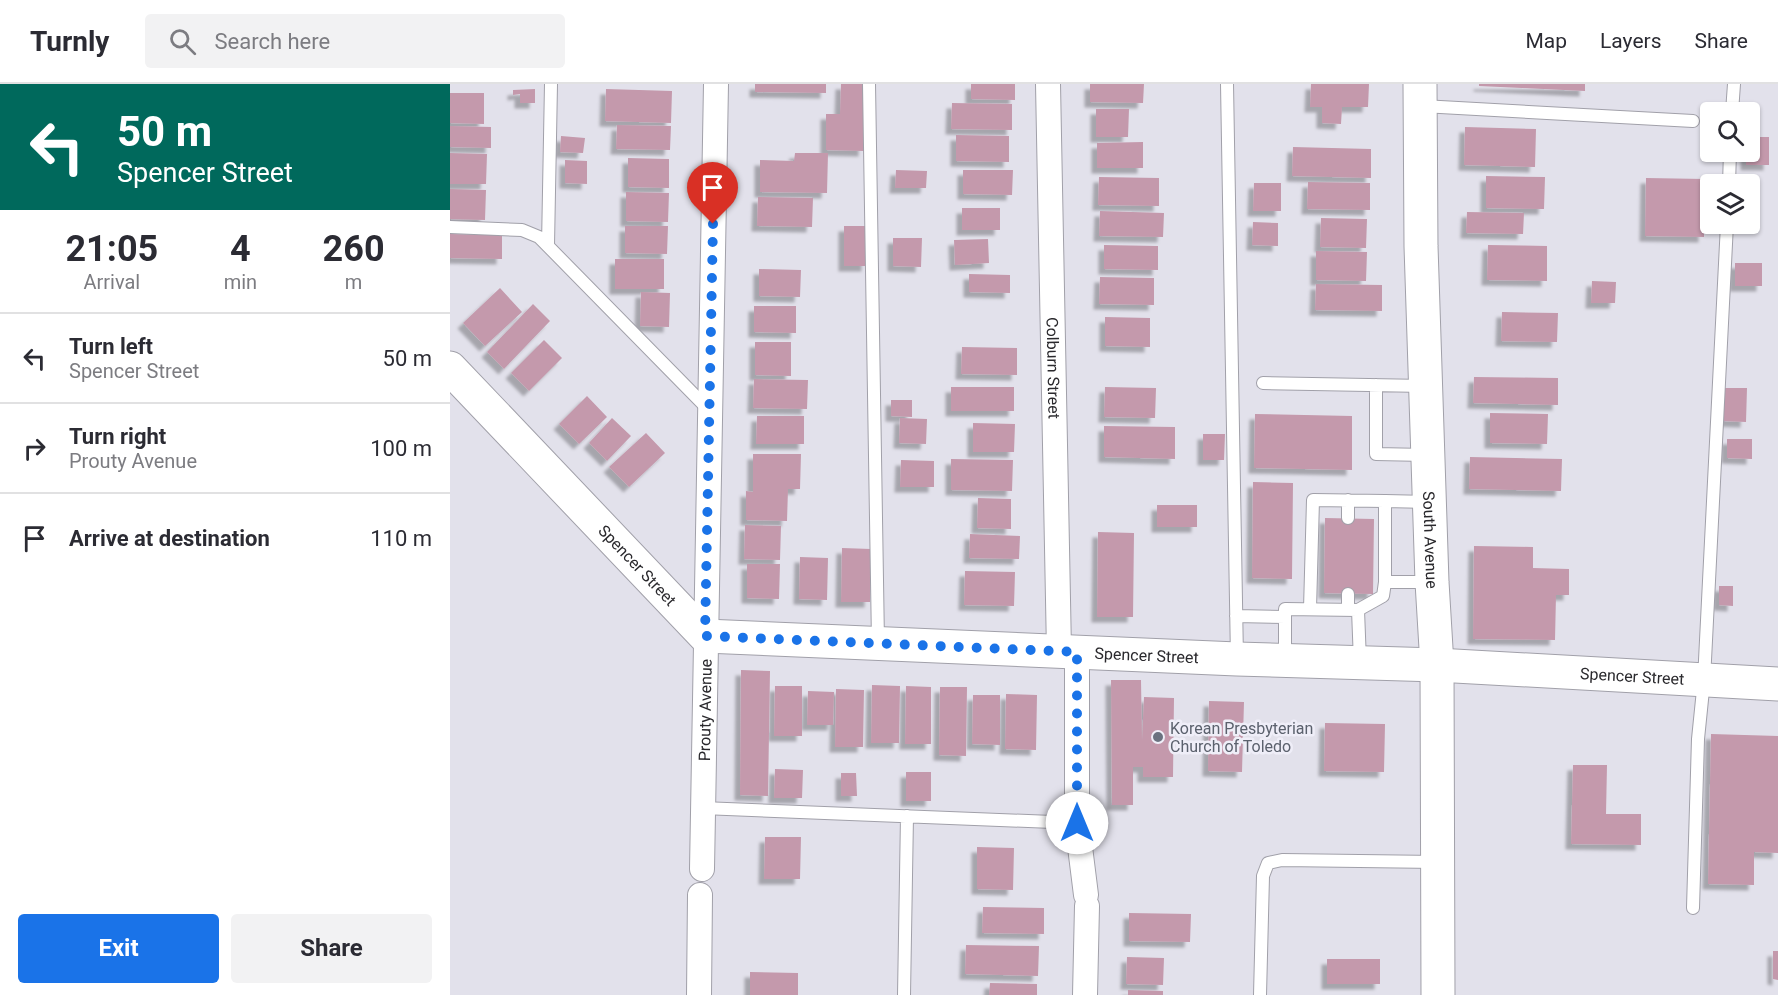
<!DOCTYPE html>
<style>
:root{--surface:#fff;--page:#f2f2f3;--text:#2b2b33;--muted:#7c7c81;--line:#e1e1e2;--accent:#1a73e8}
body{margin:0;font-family:Roboto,sans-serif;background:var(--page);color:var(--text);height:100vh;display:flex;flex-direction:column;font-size:22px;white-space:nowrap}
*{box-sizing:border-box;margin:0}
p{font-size:20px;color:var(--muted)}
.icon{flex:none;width:33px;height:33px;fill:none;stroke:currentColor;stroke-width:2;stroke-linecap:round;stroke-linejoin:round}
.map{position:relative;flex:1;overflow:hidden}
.details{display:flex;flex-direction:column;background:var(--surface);width:450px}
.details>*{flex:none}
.guide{background:#00695c;color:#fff;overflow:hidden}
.buttons{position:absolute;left:1250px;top:18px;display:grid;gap:12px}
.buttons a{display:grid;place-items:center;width:60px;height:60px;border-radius:6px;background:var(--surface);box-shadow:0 2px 4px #0004;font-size:30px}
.pin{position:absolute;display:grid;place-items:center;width:51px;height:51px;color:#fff;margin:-62px -26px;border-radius:50% 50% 50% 0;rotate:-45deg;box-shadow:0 0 6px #0007}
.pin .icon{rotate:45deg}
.me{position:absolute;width:66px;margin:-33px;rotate:0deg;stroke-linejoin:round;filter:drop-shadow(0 0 4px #0008)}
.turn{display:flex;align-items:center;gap:21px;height:126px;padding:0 18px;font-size:27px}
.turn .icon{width:78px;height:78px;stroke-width:2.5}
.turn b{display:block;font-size:42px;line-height:51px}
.eta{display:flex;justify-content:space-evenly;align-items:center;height:102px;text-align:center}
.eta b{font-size:36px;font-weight:700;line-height:42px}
.button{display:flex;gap:12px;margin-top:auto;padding:12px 18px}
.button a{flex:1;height:69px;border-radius:6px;background:var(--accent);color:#fff;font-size:24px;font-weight:700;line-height:69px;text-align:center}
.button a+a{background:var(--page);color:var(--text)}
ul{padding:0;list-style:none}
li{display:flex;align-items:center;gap:18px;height:90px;padding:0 18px;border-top:2px solid var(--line)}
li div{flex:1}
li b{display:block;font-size:22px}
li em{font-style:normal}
header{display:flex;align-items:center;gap:36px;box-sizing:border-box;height:84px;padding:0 30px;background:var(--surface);border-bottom:2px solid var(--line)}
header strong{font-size:28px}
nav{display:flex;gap:33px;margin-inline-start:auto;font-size:21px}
.search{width:420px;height:54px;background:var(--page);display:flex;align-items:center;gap:15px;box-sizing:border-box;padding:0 21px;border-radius:6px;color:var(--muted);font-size:22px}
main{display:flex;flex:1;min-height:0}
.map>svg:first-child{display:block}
.building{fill:#c499ac;filter:url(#shadow)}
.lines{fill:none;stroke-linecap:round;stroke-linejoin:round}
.lane-casing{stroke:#a1a0a9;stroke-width:14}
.street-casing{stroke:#a1a0a9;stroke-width:26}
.secondary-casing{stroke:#a1a0a9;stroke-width:35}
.lane{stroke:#fff;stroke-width:12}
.street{stroke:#fff;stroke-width:24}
.secondary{stroke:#fff;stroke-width:33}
.route{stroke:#1a73e8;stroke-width:10;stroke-dasharray:0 18}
.worship-dot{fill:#6b7280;stroke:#efeef8;stroke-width:2}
.labels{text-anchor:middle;stroke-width:5;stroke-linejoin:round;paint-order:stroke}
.street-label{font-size:16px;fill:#2a292d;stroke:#efeef8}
.worship-label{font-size:16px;fill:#5b616d;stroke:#efeef8;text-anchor:start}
</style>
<header>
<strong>Turnly</strong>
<div class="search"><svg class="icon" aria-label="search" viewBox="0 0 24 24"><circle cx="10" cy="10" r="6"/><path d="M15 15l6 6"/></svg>Search here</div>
<nav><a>Map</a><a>Layers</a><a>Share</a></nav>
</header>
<main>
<section class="details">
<div class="guide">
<div class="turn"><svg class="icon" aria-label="left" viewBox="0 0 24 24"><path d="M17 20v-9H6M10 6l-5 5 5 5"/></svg><div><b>50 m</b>Spencer Street</div></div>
</div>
<div class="eta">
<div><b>21:05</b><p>Arrival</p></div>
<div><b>4</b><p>min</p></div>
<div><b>260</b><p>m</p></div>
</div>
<ul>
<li><svg class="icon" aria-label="left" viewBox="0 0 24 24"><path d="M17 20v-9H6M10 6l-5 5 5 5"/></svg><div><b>Turn left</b><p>Spencer Street</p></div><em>50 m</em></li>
<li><svg class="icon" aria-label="right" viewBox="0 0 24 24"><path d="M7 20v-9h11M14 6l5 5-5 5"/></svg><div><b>Turn right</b><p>Prouty Avenue</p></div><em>100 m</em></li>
<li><svg class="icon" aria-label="arrive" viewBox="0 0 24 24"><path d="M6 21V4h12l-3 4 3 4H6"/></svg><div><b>Arrive at destination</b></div><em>110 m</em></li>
</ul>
<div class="button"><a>Exit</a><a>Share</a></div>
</section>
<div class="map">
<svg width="1328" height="911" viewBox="0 0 1328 911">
<defs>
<filter id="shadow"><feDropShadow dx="-5.5" dy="5.5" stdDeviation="1.5" flood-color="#0004"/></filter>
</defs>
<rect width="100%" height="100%" fill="#e2e1eb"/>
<!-- building -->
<path class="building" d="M305 0H376V9L305 8Z
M391 0H415L414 67 376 66V30H390Z
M521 0H565V16L521 15Z
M640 0H694L693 19 640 18Z
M861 0H919L918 23H892L891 40 872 39V23H860Z
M1029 0H1135V7L1029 2Z
M85 5V19H70V10L63 11V6Z
M156 5 222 7 221 39 155 37Z
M0 9H34V40L0 39Z
M502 19 562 20V46L501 45Z
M646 25H679L678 53H646Z
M167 41 221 42 220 66 166 65Z
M0 42 41 43V64L0 63Z
M1015 43 1086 45 1085 83 1014 81Z
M506 51 559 52V78L506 77Z
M111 52 135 54 133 69 110 68Z
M1299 53H1319V81H1296V68H1299Z
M693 58V84H647V59Z
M843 63 921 65V94L842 92Z
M0 69 37 70 36 100H0Z
M345 69H378L377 109 310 108V76L344 77Z
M178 74 219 75V104L178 103Z
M115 76 137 77V100L115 99Z
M446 86 477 87 476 104H445Z
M513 86H563L562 111 513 110Z
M1036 92 1095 93 1094 125 1036 124Z
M649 93 709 94V122L648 121Z
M1196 94 1255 95 1254 153 1195 152Z
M858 98 920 99V126L857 125Z
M804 99H831V127H803Z
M0 105 36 106 35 136 0 135Z
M176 108 219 109 218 138 176 137Z
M308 113 363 114 362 143 307 142Z
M512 124H550V146H512Z
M650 127 714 129 713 153 649 152Z
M1017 128 1074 129 1073 150 1016 149Z
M871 134 917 135 916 164 870 163Z
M803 138 828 139V162L802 161Z
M175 142H218L217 170 175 169Z
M394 142H418L417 182H394Z
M0 150 52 151V175L0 174Z
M443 154H472L471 183 443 182Z
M538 155 539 179 505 181 504 156Z
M654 161 708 162V186L654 185Z
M1038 161 1097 162V197L1037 196Z
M866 167 917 168 916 197 866 196Z
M165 175H214V205H165Z
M1285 179H1312V202H1285Z
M309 185 351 186 350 213 309 212Z
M519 190 560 191V209L519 208Z
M650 193 704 194V221L649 220Z
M1142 197 1166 198 1165 219H1141Z
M866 200 932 201V227L865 226Z
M50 204 72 228 35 262 13 239Z
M191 208 220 209 219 243 190 242Z
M83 220 100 237 54 285 37 268Z
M304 222H346V249L304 248Z
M1052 228 1108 229 1107 258 1051 257Z
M655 233 700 234V263L655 262Z
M94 256 112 274 79 307 61 289Z
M305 258H341V292L305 291Z
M512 263 567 264V291L511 290Z
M1024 293 1108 294V321L1023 319Z
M304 295 358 296 357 325 303 324Z
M501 303H564V327H501Z
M655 303 706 304 705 334 654 333Z
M1274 304H1297L1296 338 1274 337Z
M137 312 157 333 129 360 109 340Z
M441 316H462V333L441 332Z
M1040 329 1098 330 1097 360 1040 359Z
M805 330 902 332V386L804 384Z
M307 332H354V360H306Z
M162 334 181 352 157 377 139 359Z
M450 334 477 335 476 360 449 359Z
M523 339 565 340 564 368H523Z
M654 342 725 343V375L654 373Z
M196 349 215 369 179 403 159 383Z
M753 350H775L774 376H753Z
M1277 355H1302V375L1277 374Z
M303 370H351L350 405H338L337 437 296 436V407L303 408Z
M1020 373 1112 375 1111 407 1019 405Z
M501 375 563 376 562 407 501 406Z
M451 376 484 377V403H450Z
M803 398 843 399 842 495 802 494Z
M528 414 561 415V445L527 444Z
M707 421H747V443H707Z
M875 434 924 435 923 510 874 509Z
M295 441 331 442 330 476 294 475Z
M648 448 684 449 683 533H647Z
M520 450 570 452 569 475 519 474Z
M1024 462 1083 463V484L1119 485V511H1106L1105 556 1023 555Z
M392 464 421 465 420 518H391Z
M350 473 378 474 377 516 349 515Z
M297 480H330L329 515 297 514Z
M515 487 565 488 564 522 514 521Z
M1269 502H1283V522L1269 521Z
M291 586 320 587 318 712 290 711Z
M661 596H691L692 657 694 613 724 614 723 693H693V683H683V721H662Z
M422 601 450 602 449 659H421Z
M325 602H352V652H324Z
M456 602 481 603V660H455Z
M490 603H517L516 672 489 671Z
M386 605 414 606 413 663H385Z
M358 607 384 608 383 641H357Z
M556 610 587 611 586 666 555 665Z
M523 611H550V661L522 660Z
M759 617 794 618 792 688 758 687Z
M875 639 935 640 934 688 874 687Z
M1261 650 1328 652V769L1304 768V801L1258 800Z
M1123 681H1157L1156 730H1191V761L1121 760Z
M325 685 353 686 352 714H324Z
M456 688H481V717H456Z
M391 689H406L407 712H391Z
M315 753H351L350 795H314Z
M527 763 564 764 563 806 527 805Z
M533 823 594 824V850L532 849Z
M679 829 741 830 740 858 679 857Z
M516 861 589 862 588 892 515 890Z
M1323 867H1328V896L1323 895Z
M677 873 714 874 713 901 676 900Z
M877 875H930V900H877Z
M300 888 348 889V911H300Z
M540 899 587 900V911H539Z
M678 906 713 907V911H678Z"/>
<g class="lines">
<!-- lane casing -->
<g class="lane-casing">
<path id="lane" d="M419 0 428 558
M777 0 787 575
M972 22 1243 37
M1282 28 1284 0
M1279 100 1280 68
M0 143 72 146 89 153 260 327
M98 161 101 0
M813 299 975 302
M926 301V370L976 371
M898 416V434
M935 417 979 418
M935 498H981
M898 510V526
M860 525 863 416 935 417V498L933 512 908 526
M786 532 835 533
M835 575V525L908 526 910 578
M252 724 627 739
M1243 824 1248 655 1254 596 1277 140
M454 911 457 732
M810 911 813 792 818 779 832 776 987 778"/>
</g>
<!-- street casing -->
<g class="street-casing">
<g id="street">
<path id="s1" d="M598 0 609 567"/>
<path d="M627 568V739L636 811"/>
<path id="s2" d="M252 785 266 0"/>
<path d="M249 911 250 811"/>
<path d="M635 911 637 822"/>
</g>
</g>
<!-- secondary casing -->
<g class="secondary-casing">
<g id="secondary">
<path id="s3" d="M970 0 971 162 982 498 987 581 988 911"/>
<path id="s4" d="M0 284 255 552 787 575 987 581 1328 600"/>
</g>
</g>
<!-- lane -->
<use href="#lane" class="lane"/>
<!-- street -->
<use href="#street" class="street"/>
<!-- secondary -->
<use href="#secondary" class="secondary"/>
</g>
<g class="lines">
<!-- route -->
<path class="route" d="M263 140 255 552 627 568V739"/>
</g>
<!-- markers -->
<circle class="worship-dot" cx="708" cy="653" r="6"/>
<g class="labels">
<!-- street labels -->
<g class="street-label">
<text dy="6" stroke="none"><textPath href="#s1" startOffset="284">Colburn Street</textPath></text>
<text dy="6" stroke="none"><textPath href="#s3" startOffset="456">South Avenue</textPath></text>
<text dy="6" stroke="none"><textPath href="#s4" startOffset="272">Spencer Street</textPath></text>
<text dy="6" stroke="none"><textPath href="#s4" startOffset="812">Spencer Street</textPath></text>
<text dy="6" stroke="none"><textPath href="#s4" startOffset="1298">Spencer Street</textPath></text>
<text dy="6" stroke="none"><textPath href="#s2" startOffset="159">Prouty Avenue</textPath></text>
</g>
<!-- worship labels -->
<g class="worship-label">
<text x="720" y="650">Korean Presbyterian<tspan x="720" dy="18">Church of Toledo</tspan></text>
</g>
</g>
</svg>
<div class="buttons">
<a><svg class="icon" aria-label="search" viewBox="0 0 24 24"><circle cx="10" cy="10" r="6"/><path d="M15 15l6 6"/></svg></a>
<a><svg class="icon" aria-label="layers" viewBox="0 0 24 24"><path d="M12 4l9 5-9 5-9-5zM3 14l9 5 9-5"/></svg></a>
</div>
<div class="pin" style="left:263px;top:140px;background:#d93025"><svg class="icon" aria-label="arrive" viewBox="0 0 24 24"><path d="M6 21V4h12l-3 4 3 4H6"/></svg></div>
<svg class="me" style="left:627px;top:739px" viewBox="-20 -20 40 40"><circle r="19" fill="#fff"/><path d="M0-13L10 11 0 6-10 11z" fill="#1a73e8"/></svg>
</div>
</main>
